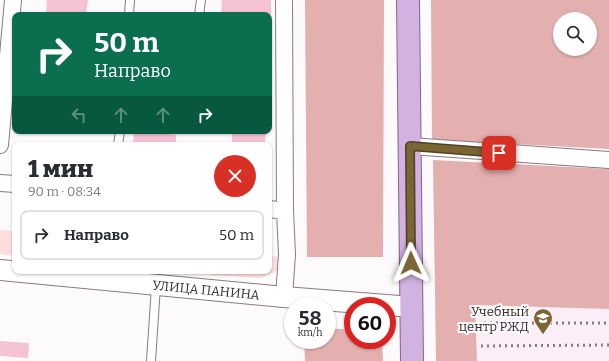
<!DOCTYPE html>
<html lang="ru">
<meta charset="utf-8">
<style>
:root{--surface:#fff;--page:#f7f7f7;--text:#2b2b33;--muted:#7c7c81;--line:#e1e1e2}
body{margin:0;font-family:Bitter,serif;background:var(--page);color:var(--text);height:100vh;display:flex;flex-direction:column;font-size:15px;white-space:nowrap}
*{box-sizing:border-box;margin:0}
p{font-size:13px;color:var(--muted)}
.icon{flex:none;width:22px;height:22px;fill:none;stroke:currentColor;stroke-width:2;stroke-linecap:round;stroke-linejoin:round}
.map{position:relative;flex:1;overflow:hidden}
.drawer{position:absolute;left:12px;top:142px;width:260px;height:132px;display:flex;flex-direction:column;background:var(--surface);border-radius:8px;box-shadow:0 1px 3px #0004}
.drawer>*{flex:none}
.banner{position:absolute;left:12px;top:12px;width:260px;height:122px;border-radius:8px;box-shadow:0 1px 3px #0004;background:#0b6e4f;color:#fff;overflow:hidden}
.buttons{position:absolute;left:553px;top:12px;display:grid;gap:8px}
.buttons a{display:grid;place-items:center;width:44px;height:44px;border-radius:50%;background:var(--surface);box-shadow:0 1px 3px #0004;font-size:20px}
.speed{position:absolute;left:284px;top:297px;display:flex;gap:8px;font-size:20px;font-weight:700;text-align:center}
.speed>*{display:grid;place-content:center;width:52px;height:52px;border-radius:50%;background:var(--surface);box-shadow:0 1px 3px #0004;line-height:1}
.speed small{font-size:10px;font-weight:400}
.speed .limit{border:6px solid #d22;background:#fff;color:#111}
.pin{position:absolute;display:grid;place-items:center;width:34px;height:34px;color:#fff;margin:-17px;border-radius:8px;box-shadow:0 2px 6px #0006}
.me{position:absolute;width:44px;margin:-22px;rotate:359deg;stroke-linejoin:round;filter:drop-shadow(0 0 3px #0008)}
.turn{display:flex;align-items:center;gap:14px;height:84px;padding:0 16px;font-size:18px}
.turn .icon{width:52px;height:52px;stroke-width:2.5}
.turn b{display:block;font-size:28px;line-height:34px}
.lanes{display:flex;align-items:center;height:38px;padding:0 16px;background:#0003;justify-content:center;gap:20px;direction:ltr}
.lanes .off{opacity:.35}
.round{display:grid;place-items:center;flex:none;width:42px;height:42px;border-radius:21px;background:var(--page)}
.summary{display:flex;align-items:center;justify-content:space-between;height:68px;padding:0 16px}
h1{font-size:24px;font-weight:800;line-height:30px}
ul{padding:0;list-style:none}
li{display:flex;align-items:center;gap:12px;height:50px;margin:0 8px 6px;padding:0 8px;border:2px solid var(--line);border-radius:8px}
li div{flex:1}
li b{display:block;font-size:15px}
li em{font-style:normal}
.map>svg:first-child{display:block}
.built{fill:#fceef8}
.green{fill:#fedddc}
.forest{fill:#e3b0af;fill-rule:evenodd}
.building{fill:#f4c2d2}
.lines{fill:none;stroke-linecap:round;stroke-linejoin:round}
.service-casing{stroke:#897a85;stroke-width:10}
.minor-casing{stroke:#897a85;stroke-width:18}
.tertiary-casing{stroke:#897a85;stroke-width:22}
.primary-casing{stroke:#876297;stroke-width:24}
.service{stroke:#fff;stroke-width:8}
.minor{stroke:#fff;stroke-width:16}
.tertiary{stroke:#fff;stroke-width:20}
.primary{stroke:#d1b2e1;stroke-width:22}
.rail{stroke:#847f82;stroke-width:3;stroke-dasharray:2 4;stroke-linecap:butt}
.route-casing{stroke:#514222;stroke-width:10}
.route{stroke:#7c6535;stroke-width:7}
.labels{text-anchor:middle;stroke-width:4;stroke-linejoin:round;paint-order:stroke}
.street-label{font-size:13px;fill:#342d32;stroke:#fdfafc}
.poi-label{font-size:13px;fill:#342d32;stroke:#fdfafc;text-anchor:end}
</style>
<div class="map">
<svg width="609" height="361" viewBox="0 0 609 361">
<rect width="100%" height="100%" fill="#fdfafc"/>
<!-- built -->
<path class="built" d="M475 305 609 309V361H477Z"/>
<!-- green -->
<path class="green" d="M0 230 15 231V256L0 254Z
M269 256 281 257V266L275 272 261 278 211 275 209 271H269Z"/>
<!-- forest -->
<path class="forest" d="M305 0H384L383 266V257H307Z
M431 0H609V149L432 140ZM560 19H590V49H560Z
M433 160 609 169V309L475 305 477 361H436Z
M327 328 353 330V340H382L383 361H305L304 340H327Z"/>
<!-- building -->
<path class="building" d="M47 0H88L86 15H46Z
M222 0H271V15H221Z
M134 131 176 135V145H133Z
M232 131H266L265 145H232Z
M0 341 29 343 28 358 0 356Z"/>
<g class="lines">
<!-- service casing -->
<g class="service-casing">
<path id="service" d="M129 15 130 0
M199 15 201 0
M118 145 120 131
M151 361 156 286"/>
</g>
<!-- minor casing -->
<g class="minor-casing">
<path id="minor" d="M284 0 285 211 287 254 284 297
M0 145 13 0
M410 146 609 160
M0 183 15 184
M269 209 285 211"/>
</g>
<!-- tertiary casing -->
<g class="tertiary-casing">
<g id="tertiary">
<path id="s1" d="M0 270 284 297 412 307"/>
</g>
</g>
<!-- primary casing -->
<g class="primary-casing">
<path id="primary" d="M408 0 412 361"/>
</g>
<!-- service -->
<use href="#service" class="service"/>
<!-- minor -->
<use href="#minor" class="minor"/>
<!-- tertiary -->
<use href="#tertiary" class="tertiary"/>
<!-- primary -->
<use href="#primary" class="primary"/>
<!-- rail -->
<path class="rail" d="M484 323H609
M481 346 609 345"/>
</g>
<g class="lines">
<!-- route casing -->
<g class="route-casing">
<path id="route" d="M411 263 410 146 499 153"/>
</g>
<!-- route -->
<use href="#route" class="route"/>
</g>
<!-- icons -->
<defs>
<g id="university-pin" transform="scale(1)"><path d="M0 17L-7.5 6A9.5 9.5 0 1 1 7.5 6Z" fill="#7c6535" stroke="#fdfafc"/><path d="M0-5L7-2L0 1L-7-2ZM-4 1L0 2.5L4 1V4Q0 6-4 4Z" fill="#fff"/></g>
</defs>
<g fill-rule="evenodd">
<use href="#university-pin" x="543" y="318"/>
</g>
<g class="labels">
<!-- street labels -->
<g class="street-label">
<text dy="5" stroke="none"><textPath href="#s1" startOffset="207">УЛИЦА ПАНИНА</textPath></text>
</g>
<!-- poi labels -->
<g class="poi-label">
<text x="529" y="316">Учебный<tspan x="529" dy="15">центр РЖД</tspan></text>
</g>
</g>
</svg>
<div class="buttons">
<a><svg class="icon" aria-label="search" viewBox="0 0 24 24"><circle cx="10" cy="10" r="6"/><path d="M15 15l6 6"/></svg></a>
</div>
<div class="speed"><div>58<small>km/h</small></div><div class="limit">60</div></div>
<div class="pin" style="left:499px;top:153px;background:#d93025"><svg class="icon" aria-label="arrive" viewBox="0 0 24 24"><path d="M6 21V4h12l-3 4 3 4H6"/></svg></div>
<svg class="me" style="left:411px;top:263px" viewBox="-20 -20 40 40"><path d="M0-17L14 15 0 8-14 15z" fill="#7c6535" stroke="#fff" stroke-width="4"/></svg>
<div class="banner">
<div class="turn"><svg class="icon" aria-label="right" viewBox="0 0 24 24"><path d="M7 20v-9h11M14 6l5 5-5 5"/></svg><div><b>50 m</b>Направо</div></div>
<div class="lanes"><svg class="icon off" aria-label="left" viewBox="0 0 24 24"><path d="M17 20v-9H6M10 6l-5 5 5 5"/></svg><svg class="icon off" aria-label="ahead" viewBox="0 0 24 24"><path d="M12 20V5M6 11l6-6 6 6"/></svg><svg class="icon off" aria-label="ahead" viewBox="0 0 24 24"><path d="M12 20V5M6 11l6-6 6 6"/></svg><svg class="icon" aria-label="right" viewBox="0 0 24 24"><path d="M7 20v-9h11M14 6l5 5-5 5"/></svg></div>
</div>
<section class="drawer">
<div class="summary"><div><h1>1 мин</h1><p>90 m · 08:34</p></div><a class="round" style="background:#d93025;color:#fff"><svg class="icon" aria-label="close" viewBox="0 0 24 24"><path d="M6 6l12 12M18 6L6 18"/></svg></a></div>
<ul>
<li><svg class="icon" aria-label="right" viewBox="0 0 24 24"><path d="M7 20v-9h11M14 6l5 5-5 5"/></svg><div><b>Направо</b></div><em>50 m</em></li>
</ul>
</section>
</div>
